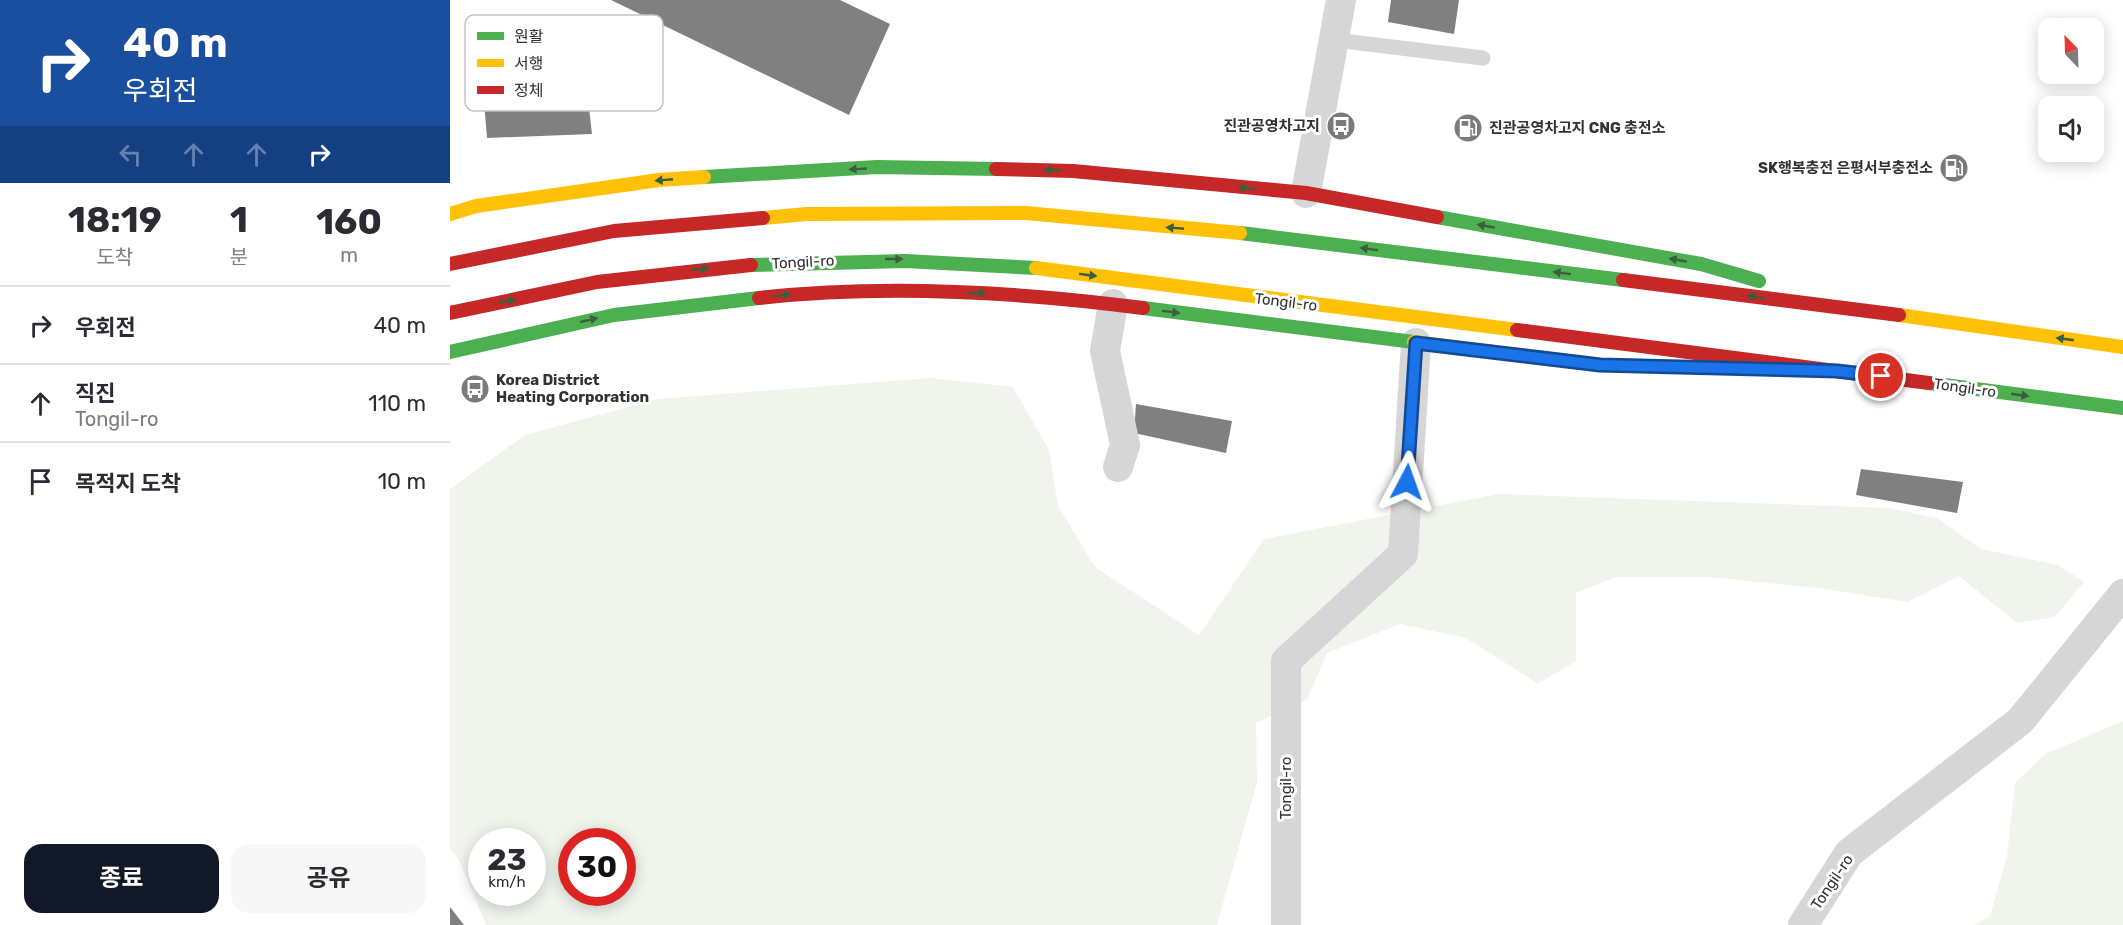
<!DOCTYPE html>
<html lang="ko">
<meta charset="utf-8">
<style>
:root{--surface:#fff;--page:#f7f7f7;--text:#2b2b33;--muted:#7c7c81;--line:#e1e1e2;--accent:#111827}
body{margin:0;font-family:Rubik,"Noto Sans KR",sans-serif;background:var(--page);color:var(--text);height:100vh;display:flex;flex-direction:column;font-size:22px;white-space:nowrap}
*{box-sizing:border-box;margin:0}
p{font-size:20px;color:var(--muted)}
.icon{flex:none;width:33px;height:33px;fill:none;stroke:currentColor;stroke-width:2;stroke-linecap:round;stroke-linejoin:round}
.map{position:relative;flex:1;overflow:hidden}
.details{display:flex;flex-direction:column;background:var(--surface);width:450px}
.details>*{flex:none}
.banner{background:#1a4fa0;color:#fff;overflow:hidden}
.needle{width:39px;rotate:337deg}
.buttons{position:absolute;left:1588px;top:18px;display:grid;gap:12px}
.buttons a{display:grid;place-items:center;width:66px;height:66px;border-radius:12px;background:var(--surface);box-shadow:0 3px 15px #0003;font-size:30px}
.speed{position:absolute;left:18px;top:828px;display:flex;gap:12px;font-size:30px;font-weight:700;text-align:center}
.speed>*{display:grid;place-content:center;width:78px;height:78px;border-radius:50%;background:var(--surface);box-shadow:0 3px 15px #0003;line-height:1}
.speed small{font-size:15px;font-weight:400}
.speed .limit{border:9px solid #d22;background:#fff;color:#111}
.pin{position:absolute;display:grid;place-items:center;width:51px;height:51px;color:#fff;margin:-26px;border:3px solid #fff;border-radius:50%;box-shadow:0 2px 6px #0007}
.me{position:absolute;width:66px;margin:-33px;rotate:4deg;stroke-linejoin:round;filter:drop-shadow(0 0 4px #0008)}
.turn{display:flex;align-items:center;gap:21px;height:126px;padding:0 24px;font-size:27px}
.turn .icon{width:78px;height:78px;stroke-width:2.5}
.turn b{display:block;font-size:42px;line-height:51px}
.lanes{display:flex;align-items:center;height:57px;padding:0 24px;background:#0003;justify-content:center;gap:30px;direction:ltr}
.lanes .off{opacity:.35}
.eta{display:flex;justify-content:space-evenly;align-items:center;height:102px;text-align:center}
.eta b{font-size:36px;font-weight:700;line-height:42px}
.cta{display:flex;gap:12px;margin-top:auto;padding:12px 24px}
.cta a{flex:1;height:69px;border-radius:18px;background:var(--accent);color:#fff;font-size:24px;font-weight:700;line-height:69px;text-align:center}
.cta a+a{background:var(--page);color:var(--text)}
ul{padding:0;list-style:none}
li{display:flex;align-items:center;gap:18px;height:78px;padding:0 24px;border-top:2px solid var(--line)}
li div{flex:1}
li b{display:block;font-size:22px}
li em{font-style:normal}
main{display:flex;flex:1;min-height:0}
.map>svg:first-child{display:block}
.green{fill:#f0f4ed;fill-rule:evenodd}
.building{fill:#808080}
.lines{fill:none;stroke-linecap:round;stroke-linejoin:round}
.lane{stroke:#d6d6d6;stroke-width:15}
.street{stroke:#d6d6d6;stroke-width:30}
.fast{stroke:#4caf50;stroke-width:14}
.slow{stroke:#ffc107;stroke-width:14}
.jam{stroke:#c62828;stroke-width:14}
.oneway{fill:#3b5e3c}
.route-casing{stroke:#114b97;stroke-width:15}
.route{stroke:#1a73e8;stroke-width:10}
.labels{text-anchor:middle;stroke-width:6;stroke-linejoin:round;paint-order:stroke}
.poi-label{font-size:15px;font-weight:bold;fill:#323232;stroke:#fff;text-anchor:end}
.street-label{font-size:15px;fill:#323232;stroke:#fff}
.key{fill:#fff;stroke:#c2c2c2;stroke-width:1.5}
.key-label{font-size:16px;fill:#323232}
</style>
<main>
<section class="details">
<div class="banner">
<div class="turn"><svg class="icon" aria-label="right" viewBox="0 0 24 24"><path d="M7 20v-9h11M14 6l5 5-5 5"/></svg><div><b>40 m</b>우회전</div></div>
<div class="lanes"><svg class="icon off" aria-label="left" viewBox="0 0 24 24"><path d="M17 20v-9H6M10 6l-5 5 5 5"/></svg><svg class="icon off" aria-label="ahead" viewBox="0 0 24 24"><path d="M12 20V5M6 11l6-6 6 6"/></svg><svg class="icon off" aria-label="ahead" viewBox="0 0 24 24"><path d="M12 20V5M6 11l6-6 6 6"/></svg><svg class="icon" aria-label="right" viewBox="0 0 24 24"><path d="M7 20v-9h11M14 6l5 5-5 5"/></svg></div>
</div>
<div class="eta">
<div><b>18:19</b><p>도착</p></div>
<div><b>1</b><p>분</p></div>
<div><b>160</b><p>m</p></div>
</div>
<ul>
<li><svg class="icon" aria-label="right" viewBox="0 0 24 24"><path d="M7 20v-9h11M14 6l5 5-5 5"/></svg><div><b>우회전</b></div><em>40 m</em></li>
<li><svg class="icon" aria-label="ahead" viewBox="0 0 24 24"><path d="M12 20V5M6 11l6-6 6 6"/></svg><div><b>직진</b><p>Tongil-ro</p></div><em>110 m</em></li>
<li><svg class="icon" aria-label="arrive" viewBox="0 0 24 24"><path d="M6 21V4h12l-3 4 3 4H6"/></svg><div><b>목적지 도착</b></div><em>10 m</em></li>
</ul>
<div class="cta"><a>종료</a><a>공유</a></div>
</section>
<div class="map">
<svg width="1673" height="925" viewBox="0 0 1673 925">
<rect width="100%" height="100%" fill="#fff"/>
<!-- green -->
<path class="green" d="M480 378 563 387 599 450 608 506 645 567 749 635 814 539 1048 494 1438 508 1487 518 1531 549 1608 565 1634 582 1605 617 1567 623 1509 576 1458 602 1368 588 1259 577H1166L1126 593V661L1088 684 1016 638 950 624 877 653 857 700 806 723 807 782 767 925H36L9 860 0 849V489L75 435 207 399ZM32 842H82V892H32ZM122 842H172V892H122Z
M1673 721V925H1524L1540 916 1557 856 1565 783 1595 754Z"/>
<!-- building -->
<path class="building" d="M161 0H390L440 24 399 115Z
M941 0H1009L1004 34 938 22Z
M135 73 142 134 37 138 32 77Z
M686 404 782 421 776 453 684 433Z
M1411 469 1513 482 1507 513 1406 495Z
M0 907 14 925H0Z"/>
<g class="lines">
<!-- lane -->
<path class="lane" d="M885 40 1033 58"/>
<!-- street -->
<path class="street" d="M856 193 891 0
M663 304 655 351 675 445 668 467
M836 925V661L953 554 966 343
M1353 925 1399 853 1570 721 1673 594"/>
<!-- fast -->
<path class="fast" d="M254 177 427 167 546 169
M987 217 1251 264 1309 281
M790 233 1173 280
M301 265 455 261 586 268
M693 308 964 342
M0 352 164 315 309 298
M1479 383 1673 408"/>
<!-- slow -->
<path class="slow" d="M0 214 26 206 209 180 254 177
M313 218 357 214 576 213 790 233
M586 268 1067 330
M1449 315 1673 347
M964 342 1150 365 1196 366"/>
<!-- jam -->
<path class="jam" d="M546 169 623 171 856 193 987 217
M0 264 164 231 313 218
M1173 280 1449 315
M309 298C433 284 569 292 693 308
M0 313 147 282 301 265
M1067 330 1479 383"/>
</g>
<!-- one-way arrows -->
<defs><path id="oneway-solid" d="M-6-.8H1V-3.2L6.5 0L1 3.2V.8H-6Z" transform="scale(1.5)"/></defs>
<g class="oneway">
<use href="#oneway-solid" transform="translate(408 169) rotate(177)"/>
<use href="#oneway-solid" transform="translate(603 170) rotate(-179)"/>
<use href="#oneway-solid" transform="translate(214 180) rotate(175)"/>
<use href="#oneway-solid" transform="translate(797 188) rotate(-174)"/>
<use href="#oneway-solid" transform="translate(1036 226) rotate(-170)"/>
<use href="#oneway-solid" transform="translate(725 228) rotate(-175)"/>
<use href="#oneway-solid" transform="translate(919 249) rotate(-173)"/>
<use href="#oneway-solid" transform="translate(444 259)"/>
<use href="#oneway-solid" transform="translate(1228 260) rotate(-170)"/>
<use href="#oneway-solid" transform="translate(250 269) rotate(-6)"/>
<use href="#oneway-solid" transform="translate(1112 273) rotate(-173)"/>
<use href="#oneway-solid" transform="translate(638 275) rotate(8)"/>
<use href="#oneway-solid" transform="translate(527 293)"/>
<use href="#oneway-solid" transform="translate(332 295) rotate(-7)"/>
<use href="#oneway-solid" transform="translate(1306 297) rotate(-173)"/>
<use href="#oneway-solid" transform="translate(57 301) rotate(-12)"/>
<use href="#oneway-solid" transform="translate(721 312) rotate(7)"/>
<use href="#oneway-solid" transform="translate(139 320) rotate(-13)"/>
<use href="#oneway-solid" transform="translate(1615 339) rotate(-172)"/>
<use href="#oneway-solid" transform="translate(1570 395) rotate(8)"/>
</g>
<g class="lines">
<!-- route casing -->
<g class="route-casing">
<path id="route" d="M957 482 966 343 1150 365 1387 371 1431 376"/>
</g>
<!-- route -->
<use href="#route" class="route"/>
</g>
<!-- icons -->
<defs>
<g id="bus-disc" transform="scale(1.5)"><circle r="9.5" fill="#7a7a7a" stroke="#fff"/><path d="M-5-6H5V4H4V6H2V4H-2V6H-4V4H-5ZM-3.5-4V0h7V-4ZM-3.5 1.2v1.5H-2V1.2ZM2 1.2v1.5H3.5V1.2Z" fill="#fff"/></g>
<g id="fuel-disc" transform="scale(1.5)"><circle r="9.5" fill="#7a7a7a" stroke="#fff"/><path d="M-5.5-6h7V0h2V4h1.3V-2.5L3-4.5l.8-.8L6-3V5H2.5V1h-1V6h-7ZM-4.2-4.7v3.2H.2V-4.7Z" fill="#fff"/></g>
</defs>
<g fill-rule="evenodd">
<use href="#bus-disc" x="891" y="126"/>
<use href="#fuel-disc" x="1018" y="128"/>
<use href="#fuel-disc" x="1504" y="168"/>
<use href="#bus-disc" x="25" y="389"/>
</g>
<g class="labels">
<!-- poi labels -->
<g class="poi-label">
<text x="870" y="131">진관공영차고지</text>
<text x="1039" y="133" text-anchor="start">진관공영차고지 CNG 충전소</text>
<text x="1483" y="173">SK행복충전 은평서부충전소</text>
<text x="46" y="385" text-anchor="start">Korea District<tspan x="46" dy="17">Heating Corporation</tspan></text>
</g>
<!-- street labels -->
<g class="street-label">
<text transform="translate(353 262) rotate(-3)" y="5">Tongil-ro</text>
<text transform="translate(836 302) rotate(7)" y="5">Tongil-ro</text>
<text transform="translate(1515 388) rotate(8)" y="5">Tongil-ro</text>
<text transform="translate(836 788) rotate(-90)" y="5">Tongil-ro</text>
<text transform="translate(1382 882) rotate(-56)" y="5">Tongil-ro</text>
</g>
</g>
<!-- legend -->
<rect x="15" y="15" width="198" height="96" rx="9" class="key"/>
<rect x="27" y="32" width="27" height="8" fill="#4caf50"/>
<rect x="27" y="59" width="27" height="8" fill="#ffc107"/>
<rect x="27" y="86" width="27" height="8" fill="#c62828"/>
<g class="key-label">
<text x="64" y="42">원활</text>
<text x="64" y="69">서행</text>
<text x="64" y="96">정체</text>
</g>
</svg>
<div class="buttons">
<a><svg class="needle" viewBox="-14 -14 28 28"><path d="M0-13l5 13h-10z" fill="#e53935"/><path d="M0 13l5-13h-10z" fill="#7c7c81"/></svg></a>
<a><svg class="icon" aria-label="sound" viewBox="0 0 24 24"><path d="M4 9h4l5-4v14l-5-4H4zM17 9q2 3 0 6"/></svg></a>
</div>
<div class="speed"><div>23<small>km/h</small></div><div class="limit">30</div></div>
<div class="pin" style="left:1431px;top:376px;background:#d93025"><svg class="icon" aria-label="arrive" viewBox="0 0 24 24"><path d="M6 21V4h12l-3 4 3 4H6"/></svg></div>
<svg class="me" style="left:957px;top:482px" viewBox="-20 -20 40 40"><path d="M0-17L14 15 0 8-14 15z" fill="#1a73e8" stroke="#fff" stroke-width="4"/></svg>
</div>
</main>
